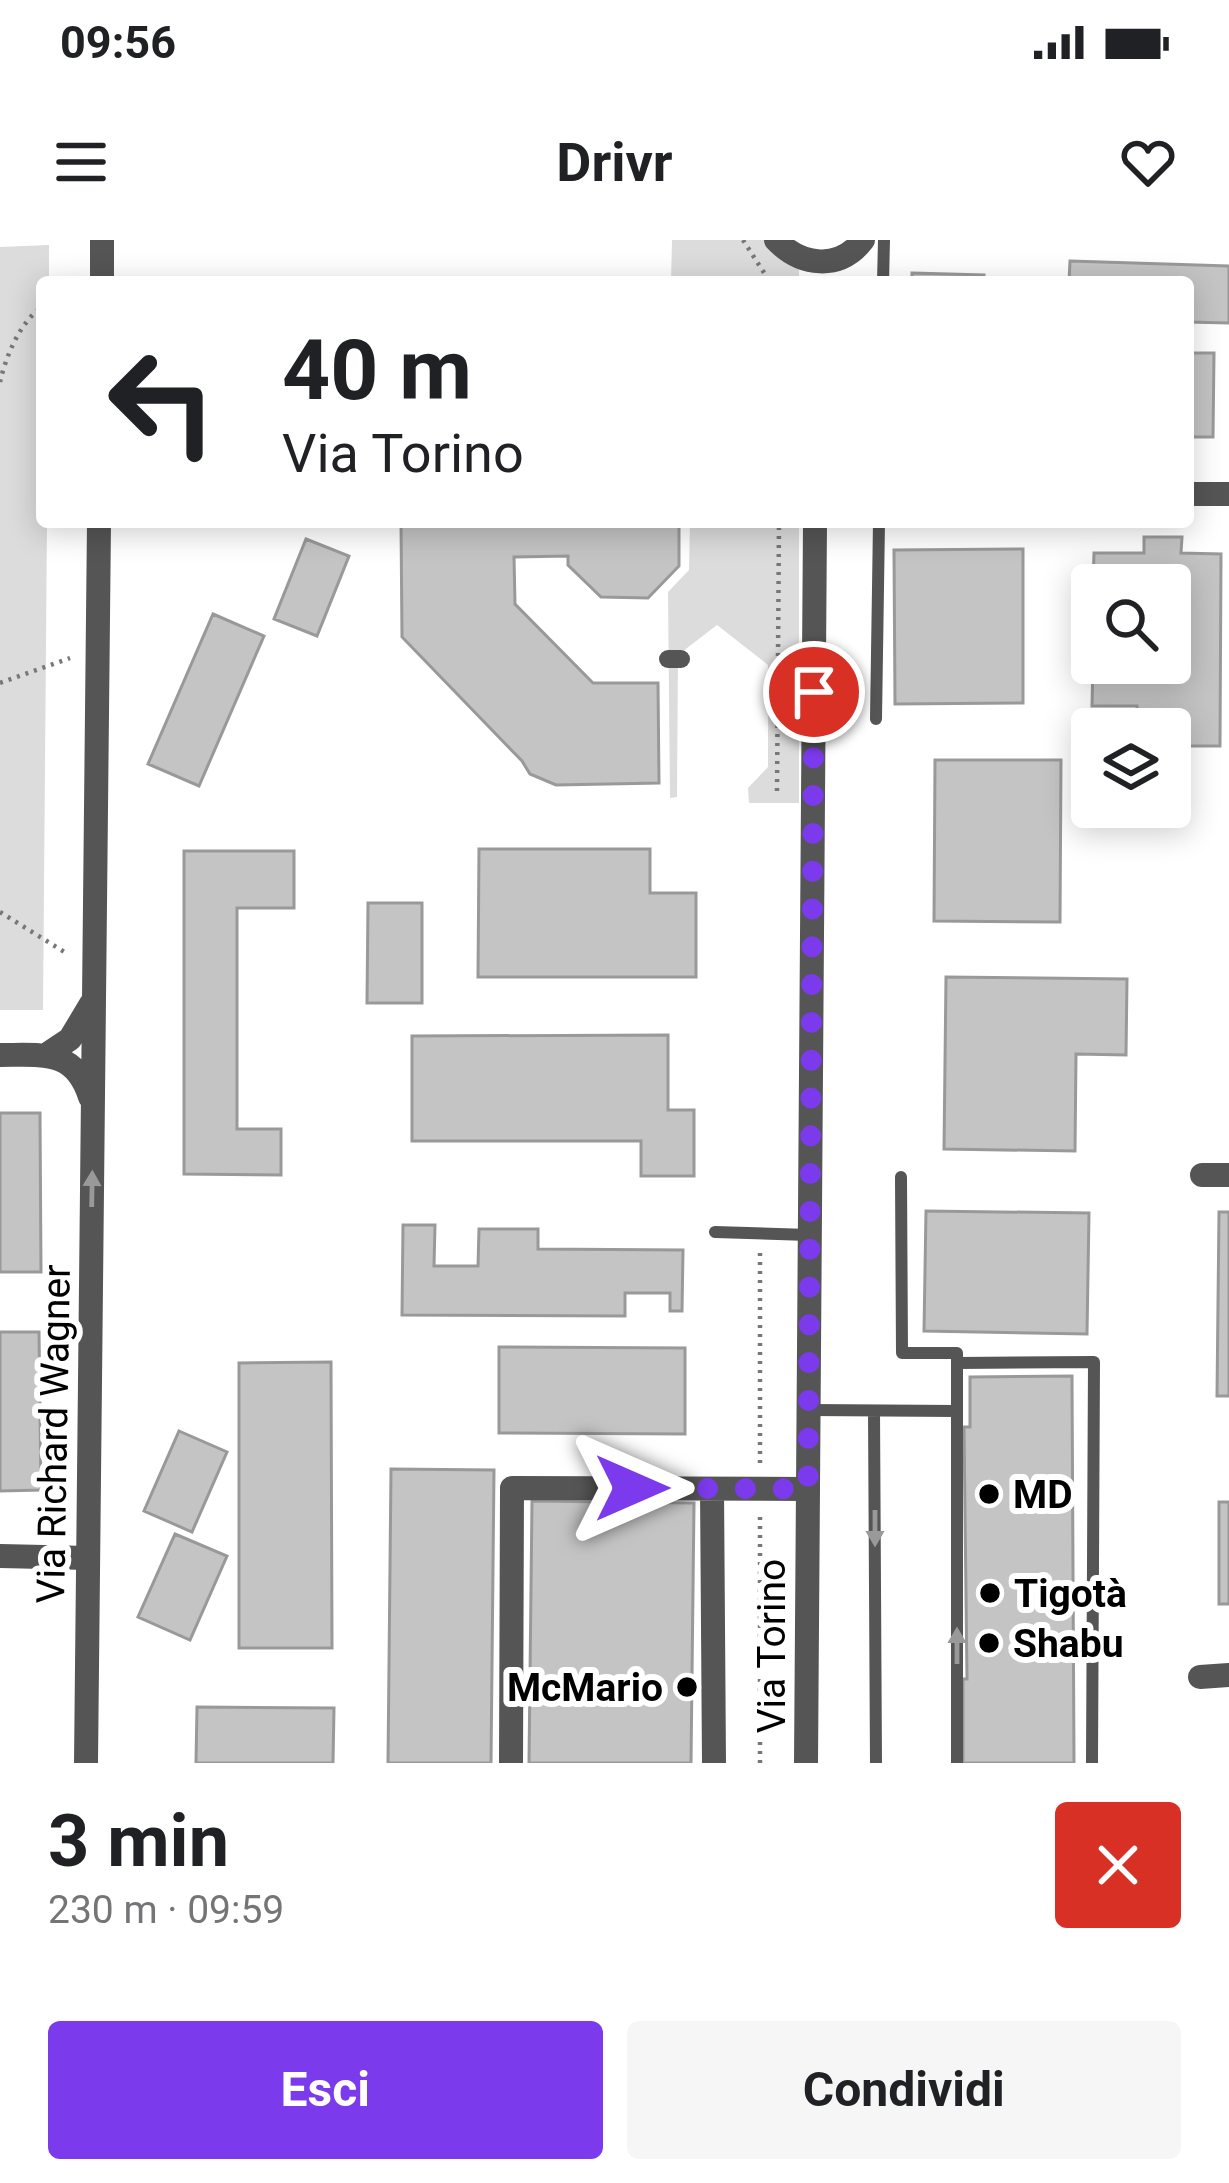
<!DOCTYPE html>
<html lang="it">
<meta charset="utf-8">
<style>
:root{--surface:#fff;--page:#f6f6f6;--text:#202124;--muted:#757577;--accent:#7c3aed}
body{margin:0;font-family:Roboto,sans-serif;background:var(--page);color:var(--text);height:100vh;display:flex;flex-direction:column;font-size:45px;white-space:nowrap}
*{box-sizing:border-box;margin:0}
p{font-size:39px;color:var(--muted)}
.icon{flex:none;width:66px;height:66px;fill:none;stroke:currentColor;stroke-width:2;stroke-linecap:round;stroke-linejoin:round}
.map{position:relative;height:1523px;overflow:hidden}
.drawer{display:flex;flex-direction:column;background:var(--surface);flex:1}
.drawer>*{flex:none}
.hud{position:absolute;left:36px;top:36px;width:1158px;height:252px;border-radius:12px;box-shadow:0 6px 30px #0003;background:#fff;color:var(--text);overflow:hidden}
.fabs{position:absolute;left:1071px;top:324px;display:grid;gap:24px}
.fabs a{display:grid;place-items:center;width:120px;height:120px;border-radius:12px;background:var(--surface);box-shadow:0 6px 30px #0003;font-size:60px}
.pin{position:absolute;display:grid;place-items:center;width:102px;height:102px;color:#fff;margin:-51px;border:6px solid #fff;border-radius:50%;box-shadow:0 3px 12px #0007}
.me{position:absolute;width:132px;margin:-66px;rotate:90deg;stroke-linejoin:round;filter:drop-shadow(0 0 9px #0008)}
.turn{display:flex;align-items:center;gap:42px;height:252px;padding:0 48px;font-size:54px}
.turn .icon{width:156px;height:156px;stroke-width:2.5}
.turn b{display:block;font-size:84px;line-height:102px}
.round{display:grid;place-items:center;flex:none;width:126px;height:126px;border-radius:12px;background:var(--page)}
.headline{display:flex;align-items:center;justify-content:space-between;height:204px;padding:0 48px}
h1{font-size:72px;font-weight:700;line-height:90px}
.cta{display:flex;gap:24px;margin-top:auto;padding:24px 48px}
.cta a{flex:1;height:138px;border-radius:12px;background:var(--accent);color:#fff;font-size:48px;font-weight:700;line-height:138px;text-align:center}
.cta a+a{background:var(--page);color:var(--text)}
.status{display:flex;justify-content:space-between;align-items:center;height:84px;padding:0 60px;background:var(--surface);direction:ltr}
.status svg{height:33px;fill:currentColor}
header{display:flex;justify-content:space-between;align-items:center;height:156px;padding:0 48px;background:var(--surface);font-size:54px;font-weight:700}
.map>svg:first-child{display:block}
.green{fill:#dcdcdc}
.building{fill:#c4c4c4;stroke:#999;stroke-width:3}
.lines{fill:none;stroke-linecap:round;stroke-linejoin:round}
.path{stroke:#777;stroke-width:4.5;stroke-dasharray:3 6;stroke-linecap:butt}
.service{stroke:#555;stroke-width:12}
.pedestrian{stroke:#555;stroke-width:18}
.minor{stroke:#555;stroke-width:24}
.tertiary{stroke:#555;stroke-width:24}
.oneway{fill:#999}
.route{stroke:#7c3aed;stroke-width:21;stroke-dasharray:0 37.8}
.poi-dot{fill:#000;stroke:#fff;stroke-width:4.5}
.labels{text-anchor:middle;stroke-width:12;stroke-linejoin:round;paint-order:stroke}
.street-label{font-size:39px;fill:#000;stroke:#fff}
.poi-label{font-size:39px;font-weight:bold;fill:#000;stroke:#fff;text-anchor:start}
</style>
<div class="status"><b>09:56</b><svg viewBox="0 0 49 12"><path d="M0 12V9h3v3zM5 12V6h3v6zM10 12V3h3v9zM15 12V0h3v12zM26 1h20v11H26zM47 4h2v5h-2z"/></svg></div>
<header><svg class="icon" aria-label="menu" viewBox="0 0 24 24"><path d="M4 6h16M4 12h16M4 18h16"/></svg>Drivr<svg class="icon" aria-label="heart" viewBox="0 0 24 24"><path d="M12 20l-8-8c-3-5 5-10 8-4 3-6 11-1 8 4z"/></svg></header>
<div class="map">
<svg width="1229" height="1523" viewBox="0 0 1229 1523">
<rect width="100%" height="100%" fill="#fff"/>
<!-- green -->
<path class="green" d="M672 0H794L799 12V42H671Z
M49 5V42H42V282H47L43 770H0V7Z
M690 282H799V563H749L748 548 768 527V425L717 385 678 415 677 557 670 558 668 352 689 330Z"/>
<!-- building -->
<path class="building" d="M1070 21 1229 26V83L1188 82V42H1069Z
M912 33 984 35V42H912Z
M1188 113H1214L1213 197H1188Z
M401 282H514V285L679 282V326L648 358 601 357 568 325V316L514 317 515 364 593 443H658L659 543 556 545 530 534 522 521 402 397Z
M1144 297H1182L1181 313 1221 314 1220 506H1170V489H1137V466H1092L1093 423H1170V345H1093L1094 313H1144Z
M306 299 349 316 317 396 274 379Z
M1023 309V463L895 464 894 310Z
M213 374 264 396 199 546 148 524Z
M935 520H1061L1060 682 934 681Z
M479 609H650V653H696V737H478Z
M184 611H294V668H237V889H281V935L184 934Z
M368 663H422V763H367Z
M946 737 1127 739 1126 815 1076 814 1075 911 944 909Z
M668 795V870H694V936H641V901H412V796Z
M0 873H40L41 1032H0Z
M926 971 1089 973 1087 1094 924 1091Z
M1219 972H1229V1156H1217Z
M403 985H435L434 1026H478L479 989H538V1009L683 1010 682 1071H670V1053H625V1076L402 1075Z
M0 1092H39L41 1250 0 1251Z
M499 1107 685 1108V1194L499 1193Z
M331 1122 332 1408H239V1123Z
M1072 1136 1074 1523H963V1439H967L964 1187H970V1137Z
M179 1191 227 1212 192 1292 144 1271Z
M391 1229 494 1230 491 1523H388Z
M532 1261 694 1263 691 1523H529Z
M1219 1262H1229V1364H1219Z
M175 1294 227 1316 190 1400 138 1377Z
M197 1467 334 1468 333 1523H196Z"/>
<g class="lines">
<!-- path -->
<path class="path" d="M743 0 770 42
M0 142C6 116 20 82 42 67
M0 443 70 418
M777 551 779 282
M0 672 66 713
M760 1013V1223
M760 1277V1523"/>
<!-- service -->
<path class="service" d="M883 42 884 0
M876 479 879 282
M715 992 809 995
M957 1123 1094 1122 1092 1523
M810 1170 957 1171V1113H902L901 937
M874 1171 876 1523
M957 1171V1523"/>
<!-- pedestrian -->
<path class="pedestrian" d="M668 419H681"/>
<!-- minor -->
<path class="minor" d="M102 42V0
M1188 254H1229
M0 815C43 815 75 809 90 857
M46 815 70 799 91 764
M1202 935H1229
M712 1249 714 1523
M0 1316 88 1318
M1200 1437 1229 1435
M86 1523 99 282
M511 1523 512 1248 808 1249"/>
<!-- tertiary -->
<path class="tertiary" d="M776 0C801 26 839 31 863 0
M806 1523 815 282"/>
</g>
<!-- one-way arrows -->
<defs><path id="oneway-solid" d="M-6-.8H1V-3.2L6.5 0L1 3.2V.8H-6Z" transform="scale(3)"/></defs>
<g class="oneway">
<use href="#oneway-solid" transform="translate(92 949) rotate(-89)"/>
<use href="#oneway-solid" transform="translate(875 1288) rotate(90)"/>
<use href="#oneway-solid" transform="translate(957 1406) rotate(-90)"/>
</g>
<g class="lines">
<!-- route -->
<path class="route" d="M632 1248 808 1249 814 452"/>
</g>
<!-- markers -->
<g class="poi-dot">
<circle cx="989" cy="1254" r="12"/>
<circle cx="990" cy="1353" r="12"/>
<circle cx="989" cy="1403" r="12"/>
<circle cx="687" cy="1447" r="12"/>
</g>
<g class="labels">
<!-- street labels -->
<g class="street-label">
<text transform="translate(53 1194) rotate(-89)" y="14">Via Richard Wagner</text>
<text transform="translate(771 1406) rotate(-90)" y="14">Via Torino</text>
</g>
<!-- poi labels -->
<g class="poi-label">
<text x="1013" y="1268">MD</text>
<text x="1014" y="1367">Tigotà</text>
<text x="1013" y="1417">Shabu</text>
<text x="663" y="1461" text-anchor="end">McMario</text>
</g>
</g>
</svg>
<div class="fabs">
<a><svg class="icon" aria-label="search" viewBox="0 0 24 24"><circle cx="10" cy="10" r="6"/><path d="M15 15l6 6"/></svg></a>
<a><svg class="icon" aria-label="layers" viewBox="0 0 24 24"><path d="M12 4l9 5-9 5-9-5zM3 14l9 5 9-5"/></svg></a>
</div>
<div class="pin" style="left:814px;top:452px;background:#d93025"><svg class="icon" aria-label="arrive" viewBox="0 0 24 24"><path d="M6 21V4h12l-3 4 3 4H6"/></svg></div>
<svg class="me" style="left:632px;top:1248px" viewBox="-20 -20 40 40"><path d="M0-17L14 15 0 8-14 15z" fill="#7c3aed" stroke="#fff" stroke-width="4"/></svg>
<div class="hud">
<div class="turn"><svg class="icon" aria-label="left" viewBox="0 0 24 24"><path d="M17 20v-9H6M10 6l-5 5 5 5"/></svg><div><b>40 m</b>Via Torino</div></div>
</div>
</div>
<section class="drawer">
<div class="headline"><div><h1>3 min</h1><p>230 m · 09:59</p></div><a class="round" style="background:#d93025;color:#fff"><svg class="icon" aria-label="close" viewBox="0 0 24 24"><path d="M6 6l12 12M18 6L6 18"/></svg></a></div>
<div class="cta"><a>Esci</a><a>Condividi</a></div>
</section>
